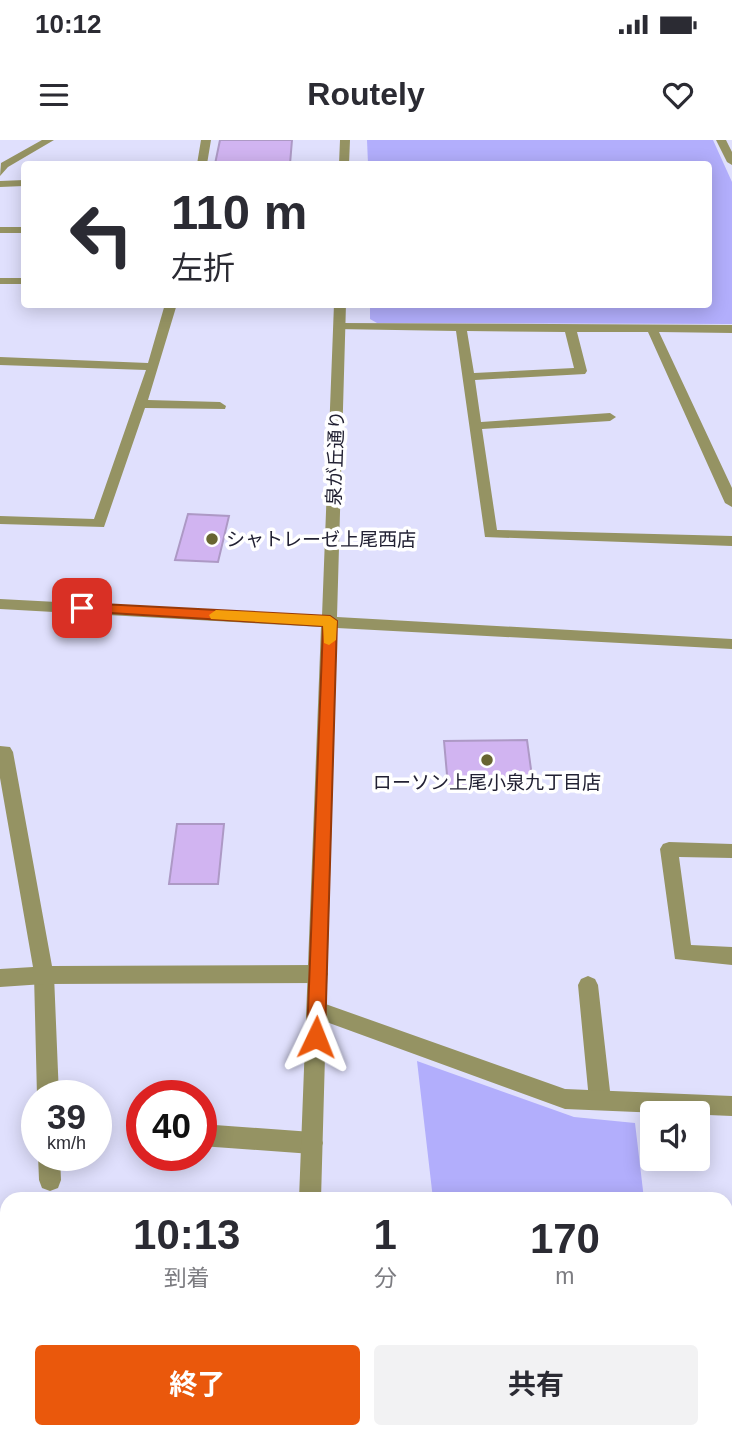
<!DOCTYPE html>
<html lang="ja">
<meta charset="utf-8">
<style>
:root{--surface:#fff;--page:#f2f2f3;--text:#2b2b33;--muted:#7c7c81;--accent:#ea580c}
body{margin:0;font-family:Helvetica,"Noto Sans JP",sans-serif;background:var(--page);color:var(--text);height:100vh;display:flex;flex-direction:column;font-size:26px;white-space:nowrap}
*{box-sizing:border-box;margin:0}
p{font-size:23px;color:var(--muted)}
.icon{flex:none;width:38px;height:38px;fill:none;stroke:currentColor;stroke-width:2;stroke-linecap:round;stroke-linejoin:round}
.map{position:relative;flex:1;overflow:hidden}
.side{position:absolute;left:0px;top:1052px;width:733px;height:247px;display:flex;flex-direction:column;background:var(--surface);border-radius:21px 21px 0 0;box-shadow:0 4px 18px #0003}
.side>*{flex:none}
.top-card{position:absolute;left:21px;top:21px;width:691px;height:147px;border-radius:7px;box-shadow:0 4px 18px #0003;background:#fff;color:var(--text);overflow:hidden}
.fabs{position:absolute;left:640px;top:961px;display:grid;gap:14px}
.fabs a{display:grid;place-items:center;width:70px;height:70px;border-radius:7px;background:var(--surface);box-shadow:0 4px 18px #0003;font-size:35px}
.speed{position:absolute;left:21px;top:940px;display:flex;gap:14px;font-size:35px;font-weight:700;text-align:center}
.speed>*{display:grid;place-content:center;width:91px;height:91px;border-radius:50%;background:var(--surface);box-shadow:0 4px 18px #0003;line-height:1}
.speed small{font-size:18px;font-weight:400}
.speed .limit{border:10px solid #d22;background:#fff;color:#111}
.pin{position:absolute;display:grid;place-items:center;width:60px;height:60px;color:#fff;margin:-30px;border-radius:14px;box-shadow:0 4px 10px #0006}
.me{position:absolute;width:77px;margin:-38px;rotate:2deg;stroke-linejoin:round;filter:drop-shadow(0 0 5px #0008)}
.turn{display:flex;align-items:center;gap:24px;height:147px;padding:0 35px;font-size:32px}
.turn .icon{width:91px;height:91px;stroke-width:2.5}
.turn b{display:block;font-size:49px;line-height:60px}
.eta{display:flex;justify-content:space-evenly;align-items:center;height:119px;text-align:center}
.eta b{font-size:42px;font-weight:700;line-height:49px}
.cta{display:flex;gap:14px;margin-top:auto;padding:14px 35px}
.cta a{flex:1;height:80px;border-radius:7px;background:var(--accent);color:#fff;font-size:28px;font-weight:700;line-height:80px;text-align:center}
.cta a+a{background:var(--page);color:var(--text)}
.status{display:flex;justify-content:space-between;align-items:center;height:49px;padding:0 35px;background:var(--surface);direction:ltr}
.status svg{height:19px;fill:currentColor}
header{display:flex;justify-content:space-between;align-items:center;height:91px;padding:0 35px;background:var(--surface);font-size:32px;font-weight:700}
.map>svg:first-child{display:block}
.green{fill:#b2aefc}
.building{fill:#d1b4f1;stroke:#ad99c5;stroke-width:2}
.lines{fill:none;stroke-linecap:round;stroke-linejoin:round}
.service{fill:#959363;fill-rule:evenodd}
.minor{fill:#959363;fill-rule:evenodd}
.tertiary{fill:#959363;fill-rule:evenodd}
.route{fill:#ea580c;stroke:#983908;stroke-width:2}
.slow{fill:#f59e0b}
.poi-dot{fill:#686532;stroke:#fff;stroke-width:2.5}
.labels{text-anchor:middle;stroke-width:7;stroke-linejoin:round;paint-order:stroke}
.street-label{font-size:19px;fill:#222133;stroke:#fff}
.poi-label{font-size:19px;fill:#222133;stroke:#fff;text-anchor:start}
</style>
<div class="status"><b>10:12</b><svg viewBox="0 0 49 12"><path d="M0 12V9h3v3zM5 12V6h3v6zM10 12V3h3v9zM15 12V0h3v12zM26 1h20v11H26zM47 4h2v5h-2z"/></svg></div>
<header><svg class="icon" aria-label="menu" viewBox="0 0 24 24"><path d="M4 6h16M4 12h16M4 18h16"/></svg>Routely<svg class="icon" aria-label="heart" viewBox="0 0 24 24"><path d="M12 20l-8-8c-3-5 5-10 8-4 3-6 11-1 8 4z"/></svg></header>
<div class="map">
<svg width="732" height="1297" viewBox="0 0 732 1297">
<rect width="100%" height="100%" fill="#e0e0fd"/>
<!-- green -->
<path class="green" d="M367 0H713L732 42V184L377 183 370 179V165L709 164V24H368Z
M417 921 574 977 635 983 644 1059H433Z"/>
<!-- building -->
<path class="building" d="M220 0H292L290 24H215Z
M188 374 229 376 218 422 175 420Z
M527 600 533 644 448 646 444 601Z
M177 684H224L218 744H169Z"/>
<g class="lines">
<!-- service -->
<path class="service" d="M669 702 732 704V718L679 717 691 805 732 807V825L675 819 660 709 663 704Z
M44 826 51 829 54 835 59 956H37L34 835 37 829Z
M588 836 595 839 598 845 611 960 608 967 600 970 592 967 589 960 578 845 581 839Z
M38 1015H60L61 1040 58 1048 50 1051 42 1048 39 1040Z"/>
<!-- minor -->
<path class="minor" d="M42 0H54L8 27 0 36 1 23Z
M201 0H211L207 24H197Z
M716 0H726L732 12V25L727 22Z
M24 40V46L0 47V41Z
M0 87H24V93H0Z
M0 138H24V144H0Z
M165 164H177L148 260 220 262 226 266 225 269 145 268 104 387 0 384V376L94 379 146 230 0 225V217L148 223Z
M339 183 732 185V193L659 192 732 348V367L725 363 648 192H577L587 231 585 234 475 240 481 282 610 273 616 277 610 281 482 289 497 390 732 396V406L485 397 456 191 335 189V185ZM467 191 565 192 574 228 474 233Z
M0 606 10 607 13 612 52 826 318 825 325 828 328 834 325 840 318 843 44 844 0 847V829L33 827 0 638Z
M317 861 565 949 732 956V976L565 969 310 876 307 870 310 864Z
M201 984 312 992 320 995 323 1003 320 1011 312 1014 201 1006Z"/>
<!-- tertiary -->
<path class="tertiary" d="M340 0H350L349 24H339Z
M334 164H346L337 477 732 499V509L337 488 321 1059H299L321 487 0 469V459L322 476Z
M289 1292H315V1297H289Z"/>
</g>
<!-- route -->
<path class="route" d="M82 463 330 476 337 481 325 897 322 903 316 905 309 903 307 897 323 486 78 471 75 468Z"/>
<!-- slow -->
<path class="slow" d="M216 470 330 476 337 481 336 500 329 505 324 503 323 486 211 479 209 475Z"/>
<!-- markers -->
<g class="poi-dot">
<circle cx="212" cy="399" r="7"/>
<circle cx="487" cy="620" r="7"/>
</g>
<g class="labels">
<!-- street labels -->
<g class="street-label">
<text transform="translate(335 318) rotate(-88)" y="7">泉が丘通り</text>
</g>
<!-- poi labels -->
<g class="poi-label">
<text x="226" y="406">シャトレーゼ上尾西店</text>
<text x="487" y="649" text-anchor="middle">ローソン上尾小泉九丁目店</text>
</g>
</g>
</svg>
<div class="fabs">
<a><svg class="icon" aria-label="sound" viewBox="0 0 24 24"><path d="M4 9h4l5-4v14l-5-4H4zM17 9q2 3 0 6"/></svg></a>
</div>
<div class="speed"><div>39<small>km/h</small></div><div class="limit">40</div></div>
<div class="pin" style="left:82px;top:468px;background:#d93025"><svg class="icon" aria-label="arrive" viewBox="0 0 24 24"><path d="M6 21V4h12l-3 4 3 4H6"/></svg></div>
<svg class="me" style="left:316px;top:897px" viewBox="-20 -20 40 40"><path d="M0-17L14 15 0 8-14 15z" fill="#ea580c" stroke="#fff" stroke-width="4"/></svg>
<div class="top-card">
<div class="turn"><svg class="icon" aria-label="left" viewBox="0 0 24 24"><path d="M17 20v-9H6M10 6l-5 5 5 5"/></svg><div><b>110 m</b>左折</div></div>
</div>
<section class="side">
<div class="eta">
<div><b>10:13</b><p>到着</p></div>
<div><b>1</b><p>分</p></div>
<div><b>170</b><p>m</p></div>
</div>
<div class="cta"><a>終了</a><a>共有</a></div>
</section>
</div>
